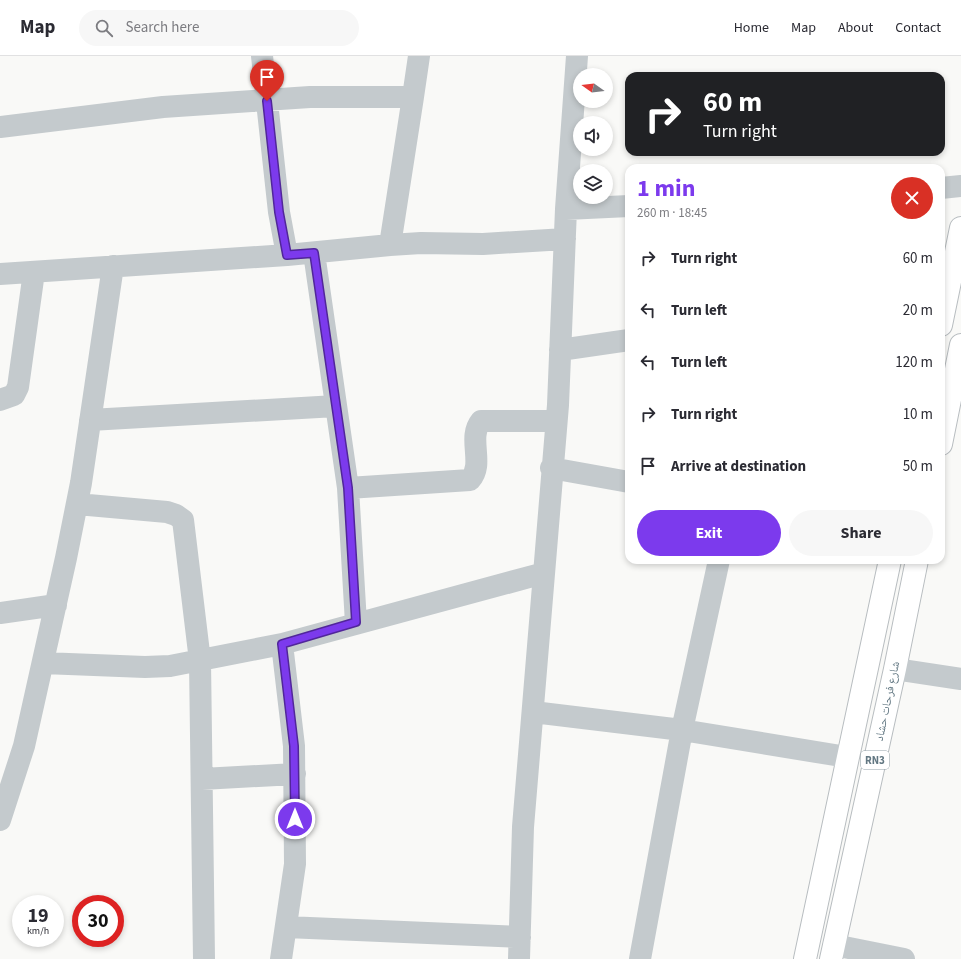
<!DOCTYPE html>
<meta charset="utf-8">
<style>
:root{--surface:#fff;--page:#f7f7f7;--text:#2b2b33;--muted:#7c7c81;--line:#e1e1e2;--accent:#7c3aed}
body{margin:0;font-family:"Source Sans 3","Noto Naskh Arabic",sans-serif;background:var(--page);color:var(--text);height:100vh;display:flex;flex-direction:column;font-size:15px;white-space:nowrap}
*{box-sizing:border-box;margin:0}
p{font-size:13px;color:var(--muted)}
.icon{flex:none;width:22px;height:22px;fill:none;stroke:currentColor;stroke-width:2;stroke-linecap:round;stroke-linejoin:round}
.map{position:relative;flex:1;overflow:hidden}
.drawer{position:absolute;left:625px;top:108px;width:320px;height:400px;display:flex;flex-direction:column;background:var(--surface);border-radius:12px;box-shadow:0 2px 6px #0003}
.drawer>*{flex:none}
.guide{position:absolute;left:625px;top:16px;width:320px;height:84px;border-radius:12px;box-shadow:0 2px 6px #0003;background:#202124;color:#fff;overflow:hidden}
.needle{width:26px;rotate:284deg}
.tools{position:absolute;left:573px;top:12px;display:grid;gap:8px}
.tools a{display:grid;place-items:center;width:40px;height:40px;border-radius:50%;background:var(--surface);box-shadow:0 2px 6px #0003;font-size:20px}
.speed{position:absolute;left:12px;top:839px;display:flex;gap:8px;font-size:20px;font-weight:700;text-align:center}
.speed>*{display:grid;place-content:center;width:52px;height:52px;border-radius:50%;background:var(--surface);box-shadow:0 2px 6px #0003;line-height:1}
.speed small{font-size:10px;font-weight:400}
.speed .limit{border:6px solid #d22;background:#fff;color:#111}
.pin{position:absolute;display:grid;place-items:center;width:34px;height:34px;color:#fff;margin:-41px -17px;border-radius:50% 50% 50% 0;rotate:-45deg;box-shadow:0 0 4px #0007}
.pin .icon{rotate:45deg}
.me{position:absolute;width:44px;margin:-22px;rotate:0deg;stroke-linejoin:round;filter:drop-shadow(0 0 3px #0008)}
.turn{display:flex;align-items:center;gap:14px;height:84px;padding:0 12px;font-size:18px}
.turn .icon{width:52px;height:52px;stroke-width:2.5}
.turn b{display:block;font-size:28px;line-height:34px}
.round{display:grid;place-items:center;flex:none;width:42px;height:42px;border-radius:21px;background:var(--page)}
.head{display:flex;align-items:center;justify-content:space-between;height:68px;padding:0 12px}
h1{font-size:24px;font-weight:700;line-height:30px;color:var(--accent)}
.cta{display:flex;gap:8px;margin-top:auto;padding:8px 12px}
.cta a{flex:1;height:46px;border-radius:24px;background:var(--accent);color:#fff;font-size:16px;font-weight:700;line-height:46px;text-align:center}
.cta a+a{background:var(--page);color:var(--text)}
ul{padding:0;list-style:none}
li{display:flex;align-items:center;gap:12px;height:52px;padding:0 12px}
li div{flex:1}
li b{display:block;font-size:15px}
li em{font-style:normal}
header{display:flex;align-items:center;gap:24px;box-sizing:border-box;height:56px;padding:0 20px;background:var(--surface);border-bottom:1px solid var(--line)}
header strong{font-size:19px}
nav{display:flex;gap:22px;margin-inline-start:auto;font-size:14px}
.search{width:280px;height:36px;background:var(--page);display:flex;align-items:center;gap:10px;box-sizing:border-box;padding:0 14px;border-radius:22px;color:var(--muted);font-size:15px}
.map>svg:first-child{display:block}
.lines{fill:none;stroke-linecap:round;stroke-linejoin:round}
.major-casing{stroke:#b8bdc0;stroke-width:24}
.minor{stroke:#c4cacd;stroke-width:22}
.major{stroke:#fff;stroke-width:22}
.route-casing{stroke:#51269a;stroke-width:10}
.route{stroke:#7c3aed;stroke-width:7}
.labels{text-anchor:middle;stroke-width:4;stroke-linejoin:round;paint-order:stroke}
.shield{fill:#fff;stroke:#92a0a8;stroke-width:1}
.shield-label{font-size:11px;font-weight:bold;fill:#637883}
.street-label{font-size:12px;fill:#637883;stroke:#fff}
</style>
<header>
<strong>Map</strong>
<div class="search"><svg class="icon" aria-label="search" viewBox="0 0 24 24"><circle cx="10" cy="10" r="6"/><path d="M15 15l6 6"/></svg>Search here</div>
<nav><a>Home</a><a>Map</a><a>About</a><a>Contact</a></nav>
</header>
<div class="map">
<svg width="961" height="903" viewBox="0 0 961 903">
<rect width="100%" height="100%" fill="#f9f9f7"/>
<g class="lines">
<!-- major casing -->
<g class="major-casing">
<path id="major" d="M941 269 961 172
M941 388 961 289
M805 903 890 504
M831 903 895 613 917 504"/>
</g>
<!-- minor -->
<path class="minor" d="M262 0 279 156 287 199
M413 41 419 0
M0 71 163 51 310 41H413L390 189
M941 132 961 130
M566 153 629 150
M314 197 348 432 356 567
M0 218 287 199 390 189 421 187 483 188 565 183
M560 294 629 284
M0 344 14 339 18 331 34 216
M90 364 336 350
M551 412 629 426
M348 432 470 424C485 408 467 382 481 365H556
M77 448 167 456 176 459 183 464 200 605 204 903
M0 557 56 549
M43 607 145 611 170 610 282 588
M895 613 961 623
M533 656 682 674 847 701
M202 723 295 718
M0 764 24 690 66 502 81 427 113 210
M286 871 520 881
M834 889 904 903
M281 903 295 808 294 690 282 588 544 517
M519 903 523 771 558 349 566 153 577 0
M640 903 682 674 719 504"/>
<!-- major -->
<use href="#major" class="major"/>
</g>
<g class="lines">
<!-- route casing -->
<g class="route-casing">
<path id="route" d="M267 45 279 156 287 199 314 197 348 432 356 566 282 588 294 690 295 763"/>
</g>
<!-- route -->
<use href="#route" class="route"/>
</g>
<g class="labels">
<!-- shield labels -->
<rect class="shield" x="861" y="695" width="28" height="18" rx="3"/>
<g class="shield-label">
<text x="875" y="708">RN3</text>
</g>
<!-- street labels -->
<g class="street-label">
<text transform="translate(887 645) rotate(-78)" y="4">شارع فرحات حشاد</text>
</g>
</g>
</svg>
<div class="tools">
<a><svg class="needle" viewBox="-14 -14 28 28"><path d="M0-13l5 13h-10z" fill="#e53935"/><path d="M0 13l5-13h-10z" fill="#7c7c81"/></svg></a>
<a><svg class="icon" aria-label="sound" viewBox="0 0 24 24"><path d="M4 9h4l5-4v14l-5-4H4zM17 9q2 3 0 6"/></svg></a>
<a><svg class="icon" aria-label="layers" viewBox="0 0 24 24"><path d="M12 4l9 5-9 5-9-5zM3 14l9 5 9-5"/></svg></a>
</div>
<div class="speed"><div>19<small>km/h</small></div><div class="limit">30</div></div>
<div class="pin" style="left:267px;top:45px;background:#d93025"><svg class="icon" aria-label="arrive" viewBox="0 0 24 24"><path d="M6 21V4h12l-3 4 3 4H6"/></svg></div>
<svg class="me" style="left:295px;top:763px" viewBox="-20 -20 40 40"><circle r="17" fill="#7c3aed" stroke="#fff" stroke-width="3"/><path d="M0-11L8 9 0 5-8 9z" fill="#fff"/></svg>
<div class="guide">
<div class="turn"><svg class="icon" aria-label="right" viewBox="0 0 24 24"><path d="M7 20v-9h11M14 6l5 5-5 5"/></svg><div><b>60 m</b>Turn right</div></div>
</div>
<section class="drawer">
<div class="head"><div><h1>1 min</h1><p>260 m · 18:45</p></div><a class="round" style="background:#d93025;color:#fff"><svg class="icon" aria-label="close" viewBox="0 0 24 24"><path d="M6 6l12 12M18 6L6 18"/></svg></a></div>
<ul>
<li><svg class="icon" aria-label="right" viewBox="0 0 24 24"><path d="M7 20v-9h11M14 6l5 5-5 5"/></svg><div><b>Turn right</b></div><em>60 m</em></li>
<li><svg class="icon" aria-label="left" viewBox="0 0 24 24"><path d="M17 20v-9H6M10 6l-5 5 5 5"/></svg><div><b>Turn left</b></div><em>20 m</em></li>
<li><svg class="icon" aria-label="left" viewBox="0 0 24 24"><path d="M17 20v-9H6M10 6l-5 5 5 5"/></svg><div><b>Turn left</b></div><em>120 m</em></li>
<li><svg class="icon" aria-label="right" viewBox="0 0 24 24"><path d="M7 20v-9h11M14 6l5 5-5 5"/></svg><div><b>Turn right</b></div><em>10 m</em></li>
<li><svg class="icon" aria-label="arrive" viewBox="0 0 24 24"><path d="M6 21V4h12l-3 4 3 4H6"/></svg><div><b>Arrive at destination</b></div><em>50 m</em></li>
</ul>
<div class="cta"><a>Exit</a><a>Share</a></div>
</section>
</div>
